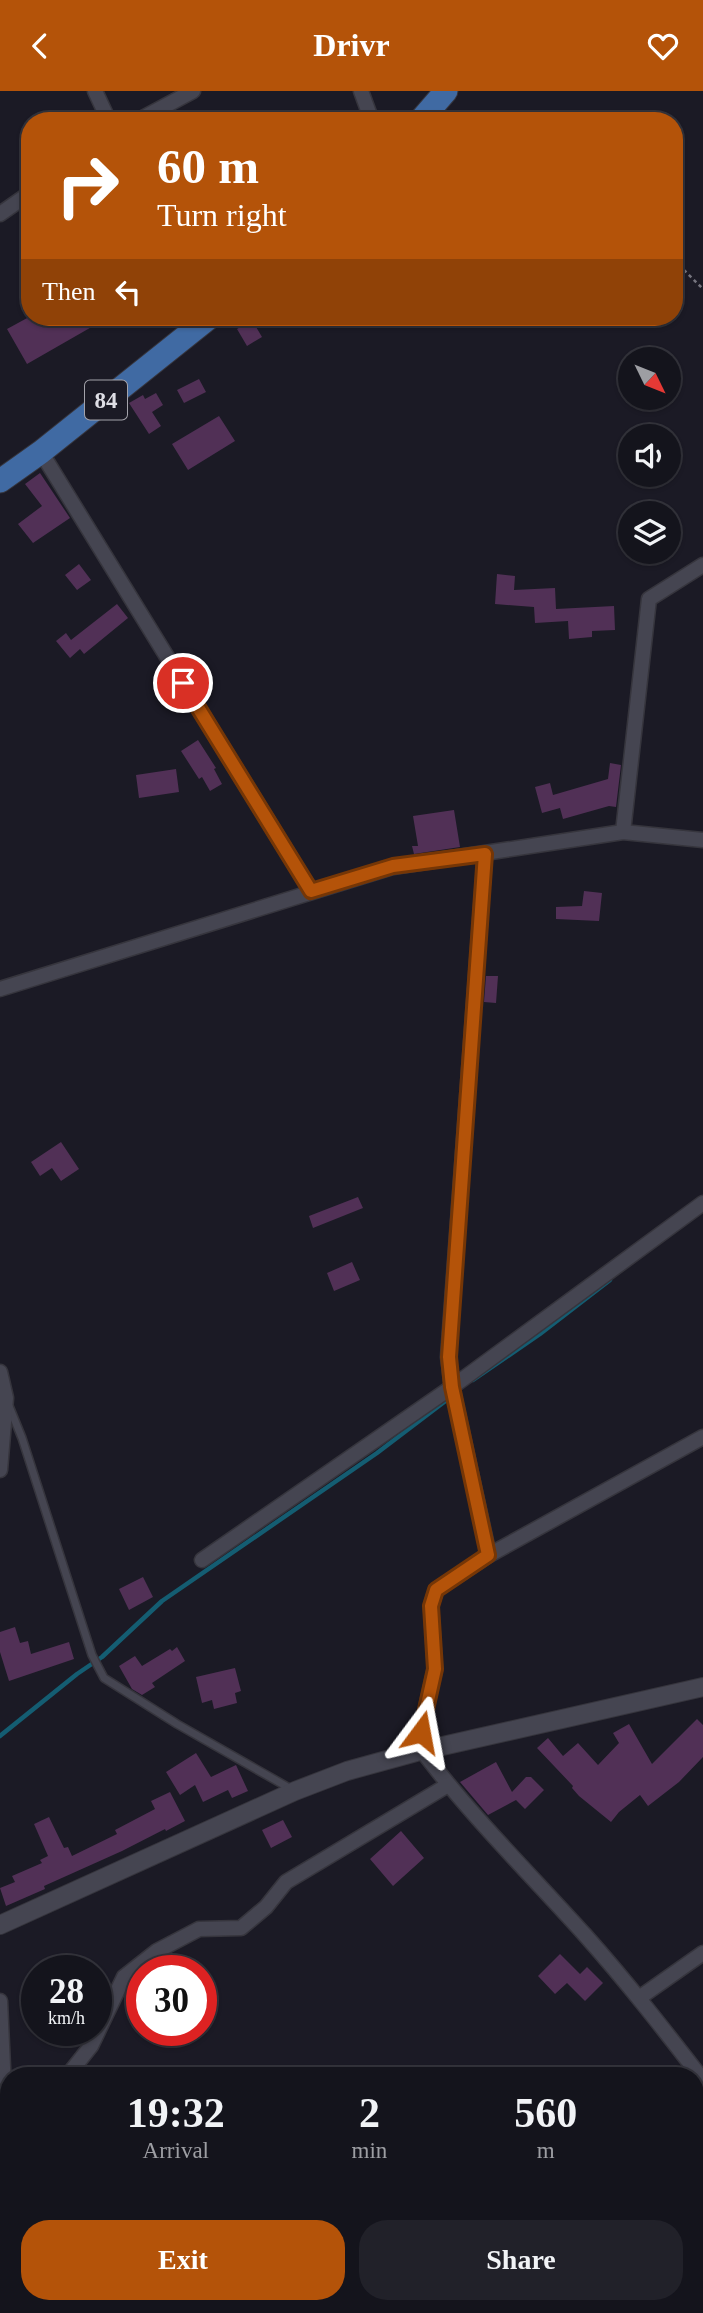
<!DOCTYPE html>
<style>
:root{--surface:#14141c;--page:#212129;--text:#f1f3f6;--muted:#9d9ea3;--line:#33333b;--accent:#b45309}
body{margin:0;font-family:Georgia,serif;background:var(--page);color:var(--text);height:100vh;display:flex;flex-direction:column;font-size:26px;white-space:nowrap}
*{box-sizing:border-box;margin:0}
p{font-size:23px;color:var(--muted)}
.icon{flex:none;width:38px;height:38px;fill:none;stroke:currentColor;stroke-width:2;stroke-linecap:round;stroke-linejoin:round}
.map{position:relative;flex:1;overflow:hidden}
.panel{position:absolute;left:0px;top:1976px;width:704px;height:247px;display:flex;flex-direction:column;background:var(--surface);border-radius:28px 28px 0 0;box-shadow:0 2px 5px #0004,0 0 0 2px var(--line)}
.panel>*{flex:none}
.hud{position:absolute;left:21px;top:21px;width:662px;height:214px;border-radius:28px;box-shadow:0 2px 5px #0004,0 0 0 2px var(--line);background:#b45309;color:#fff;overflow:hidden}
.needle{width:46px;rotate:133deg}
.fabs{position:absolute;left:618px;top:256px;display:grid;gap:14px}
.fabs a{display:grid;place-items:center;width:63px;height:63px;border-radius:50%;background:var(--surface);box-shadow:0 2px 5px #0004,0 0 0 2px var(--line);font-size:35px}
.speed{position:absolute;left:21px;top:1864px;display:flex;gap:14px;font-size:35px;font-weight:700;text-align:center}
.speed>*{display:grid;place-content:center;width:91px;height:91px;border-radius:50%;background:var(--surface);box-shadow:0 2px 5px #0004,0 0 0 2px var(--line);line-height:1}
.speed small{font-size:18px;font-weight:400}
.speed .limit{border:10px solid #d22;background:#fff;color:#111}
.pin{position:absolute;display:grid;place-items:center;width:60px;height:60px;color:#fff;margin:-30px;border:4px solid #fff;border-radius:50%;box-shadow:0 2px 7px #0007}
.me{position:absolute;width:77px;margin:-38px;rotate:13deg;stroke-linejoin:round;filter:drop-shadow(0 0 5px #0008)}
.turn{display:flex;align-items:center;gap:24px;height:147px;padding:0 21px;font-size:32px}
.turn .icon{width:91px;height:91px;stroke-width:2.5}
.turn b{display:block;font-size:49px;line-height:60px}
.then{display:flex;align-items:center;height:66px;padding:0 21px;background:#0003;gap:14px;font-size:26px}
.eta{display:flex;justify-content:space-evenly;align-items:center;height:119px;text-align:center}
.eta b{font-size:42px;font-weight:800;line-height:49px}
.primary-button{display:flex;gap:14px;margin-top:auto;padding:14px 21px}
.primary-button a{flex:1;height:80px;border-radius:28px;background:var(--accent);color:#fff;font-size:28px;font-weight:800;line-height:80px;text-align:center}
.primary-button a+a{background:var(--page);color:var(--text)}
header{display:flex;justify-content:space-between;align-items:center;height:91px;padding:0 21px;background:var(--accent);color:#fff;font-size:32px;font-weight:800}
.map>svg:first-child{display:block}
.lines{fill:none;stroke-linecap:round;stroke-linejoin:round}
.stream{stroke:#145d72;stroke-width:4.5}
.building{fill:#513056}
.service-casing{stroke:#36353d;stroke-width:10}
.minor-casing{stroke:#36353d;stroke-width:17}
.tertiary-casing{stroke:#36353d;stroke-width:20}
.primary-casing{stroke:#36353d;stroke-width:25}
.path{stroke:#75747e;stroke-width:2.5;stroke-dasharray:3.5 3.5;stroke-linecap:butt}
.service{stroke:#454551;stroke-width:7}
.minor{stroke:#454551;stroke-width:14}
.tertiary{stroke:#454551;stroke-width:18}
.primary{stroke:#406aa3;stroke-width:23}
.route-casing{stroke:#753606;stroke-width:18}
.route{stroke:#b45309;stroke-width:12}
.labels{text-anchor:middle;stroke-width:6;stroke-linejoin:round;paint-order:stroke}
.shield{fill:#1b1a25;stroke:#a4a3ab;stroke-width:2}
.shield-label{font-size:23px;font-weight:bold;fill:#dedee5}
</style>
<header><svg class="icon" aria-label="back" viewBox="0 0 24 24"><path d="M15 5l-7 7 7 7"/></svg>Drivr<svg class="icon" aria-label="heart" viewBox="0 0 24 24"><path d="M12 20l-8-8c-3-5 5-10 8-4 3-6 11-1 8 4z"/></svg></header>
<div class="map">
<svg width="703" height="2222" viewBox="0 0 703 2222">
<rect width="100%" height="100%" fill="#1b1a25"/>
<g class="lines">
<!-- stream -->
<path class="stream" d="M473 1289 540 1243 610 1189
M0 1645 77 1583 102 1566 162 1510 377 1362 452 1305"/>
</g>
<!-- building -->
<path class="building" d="M29 226H109L27 273 7 238Z
M252 229 262 246 247 255 237 238Z
M199 288 206 301 184 312 177 299Z
M156 302 163 314 152 321 161 335 149 343 129 312 143 304 145 308Z
M219 325 235 350 188 379 172 353Z
M40 382 70 427 33 452 18 433 42 415 25 393Z
M79 473 91 489 77 499 65 484Z
M497 483 515 485 514 499 555 497 556 518 614 515 615 539 592 540V546L569 548 568 530 535 532 534 516 495 513Z
M117 513 128 527 84 563 80 558 70 567 56 550 66 542 71 549Z
M198 649 216 677 214 678 222 693 210 700 202 686 199 688 181 660Z
M610 672 621 674 616 716 609 715 563 728 560 717 542 722 535 696 550 692 553 704 608 688Z
M176 678 179 701 139 707 136 684Z
M454 719 460 756 414 763 412 755H418L413 725Z
M584 800 602 802 599 830 556 828V816L582 815Z
M486 885H498L496 912 484 911Z
M61 1051 79 1078 61 1090 52 1077 40 1085 31 1071Z
M358 1106 363 1117 313 1137 309 1125Z
M352 1171 360 1189 334 1200 327 1182Z
M143 1486 153 1506 129 1519 119 1498Z
M15 1536 20 1552 28 1550 31 1563 69 1551 74 1568 9 1590 0 1561V1541Z
M177 1556 185 1570 152 1592 155 1596 142 1604 132 1598 119 1575 135 1565 142 1575 170 1558 172 1560Z
M235 1577 241 1600 235 1602 237 1612 214 1618 212 1609 202 1612 196 1586Z
M697 1628 703 1634V1666L679 1691 648 1715 640 1704 619 1721 611 1731 579 1705 572 1697 573 1695 537 1657 548 1647 563 1665 578 1652 598 1674 619 1652 613 1642 629 1633 652 1673Z
M196 1662 211 1686 236 1674 248 1700 232 1707 228 1699 203 1711 195 1694 180 1704 166 1681Z
M496 1671 512 1701 526 1686H531L544 1699 525 1718 516 1709 488 1724 460 1691Z
M170 1701 185 1730 166 1740 165 1738 122 1760 44 1795 45 1798 6 1815 0 1797 15 1791 12 1785 42 1772 40 1769 48 1765 34 1733 49 1726 64 1757 68 1756 72 1765 117 1743 115 1739 155 1718 151 1710Z
M283 1729 292 1746 271 1757 262 1739Z
M401 1740 424 1767 393 1795 370 1768Z
M560 1863 580 1883 587 1876 603 1892 585 1910 567 1892 555 1903 538 1885Z"/>
<g class="lines">
<!-- service casing -->
<g class="service-casing">
<path id="service" d="M9 1315 22 1347 92 1564 104 1587 177 1633 291 1698"/>
</g>
<!-- minor casing -->
<g class="minor-casing">
<path id="minor" d="M95 0 109 30
M361 0 372 30
M137 30 193 0
M0 123 30 102
M41 361 311 800
M623 741 649 508 703 474
M485 763 448 1266 452 1296 489 1464
M0 898 393 776 623 741 703 749
M0 1281 6 1307 0 1379
M202 1469 452 1296 703 1112
M416 1661 435 1578 431 1515 436 1499 489 1464 703 1346
M423 1661C472 1726 531 1784 585 1844 627 1891 665 1940 703 1989
M639 1907 703 1862
M0 1910 4 1998 9 2003
M68 1984 91 1955 124 1886 157 1860 199 1838 241 1837 266 1816 286 1791 448 1694
M4 1998 5 2125 9 2173
M695 2036 703 2030
M182 2214 189 2222
M8 2222 10 2214
M471 2222 481 2214"/>
</g>
<!-- tertiary casing -->
<g class="tertiary-casing">
<path id="tertiary" d="M0 1834 295 1700 347 1680 416 1661 703 1596"/>
</g>
<!-- primary casing -->
<g class="primary-casing">
<path id="primary" d="M420 30 446 0
M0 390 41 361 210 226"/>
</g>
<!-- path -->
<path class="path" d="M674 169 703 198"/>
<!-- service -->
<use href="#service" class="service"/>
<!-- minor -->
<use href="#minor" class="minor"/>
<!-- tertiary -->
<use href="#tertiary" class="tertiary"/>
<!-- primary -->
<use href="#primary" class="primary"/>
</g>
<g class="lines">
<!-- route casing -->
<g class="route-casing">
<path id="route" d="M183 592 311 800 393 775 485 763 449 1266 452 1296 488 1464 436 1499 431 1515 435 1578 421 1641"/>
</g>
<!-- route -->
<use href="#route" class="route"/>
</g>
<g class="labels">
<!-- shield labels -->
<rect class="shield" x="85" y="289.5" width="42" height="39" rx="5"/>
<g class="shield-label">
<text x="106" y="317">84</text>
</g>
</g>
</svg>
<div class="fabs">
<a><svg class="needle" viewBox="-14 -14 28 28"><path d="M0-13l5 13h-10z" fill="#e53935"/><path d="M0 13l5-13h-10z" fill="#9d9ea3"/></svg></a>
<a><svg class="icon" aria-label="sound" viewBox="0 0 24 24"><path d="M4 9h4l5-4v14l-5-4H4zM17 9q2 3 0 6"/></svg></a>
<a><svg class="icon" aria-label="layers" viewBox="0 0 24 24"><path d="M12 4l9 5-9 5-9-5zM3 14l9 5 9-5"/></svg></a>
</div>
<div class="speed"><div>28<small>km/h</small></div><div class="limit">30</div></div>
<div class="pin" style="left:183px;top:592px;background:#d93025"><svg class="icon" aria-label="arrive" viewBox="0 0 24 24"><path d="M6 21V4h12l-3 4 3 4H6"/></svg></div>
<svg class="me" style="left:421px;top:1641px" viewBox="-20 -20 40 40"><path d="M0-17L14 15 0 8-14 15z" fill="#b45309" stroke="#fff" stroke-width="4"/></svg>
<div class="hud">
<div class="turn"><svg class="icon" aria-label="right" viewBox="0 0 24 24"><path d="M7 20v-9h11M14 6l5 5-5 5"/></svg><div><b>60 m</b>Turn right</div></div>
<div class="then">Then<svg class="icon" aria-label="left" viewBox="0 0 24 24"><path d="M17 20v-9H6M10 6l-5 5 5 5"/></svg></div>
</div>
<section class="panel">
<div class="eta">
<div><b>19:32</b><p>Arrival</p></div>
<div><b>2</b><p>min</p></div>
<div><b>560</b><p>m</p></div>
</div>
<div class="primary-button"><a>Exit</a><a>Share</a></div>
</section>
</div>
